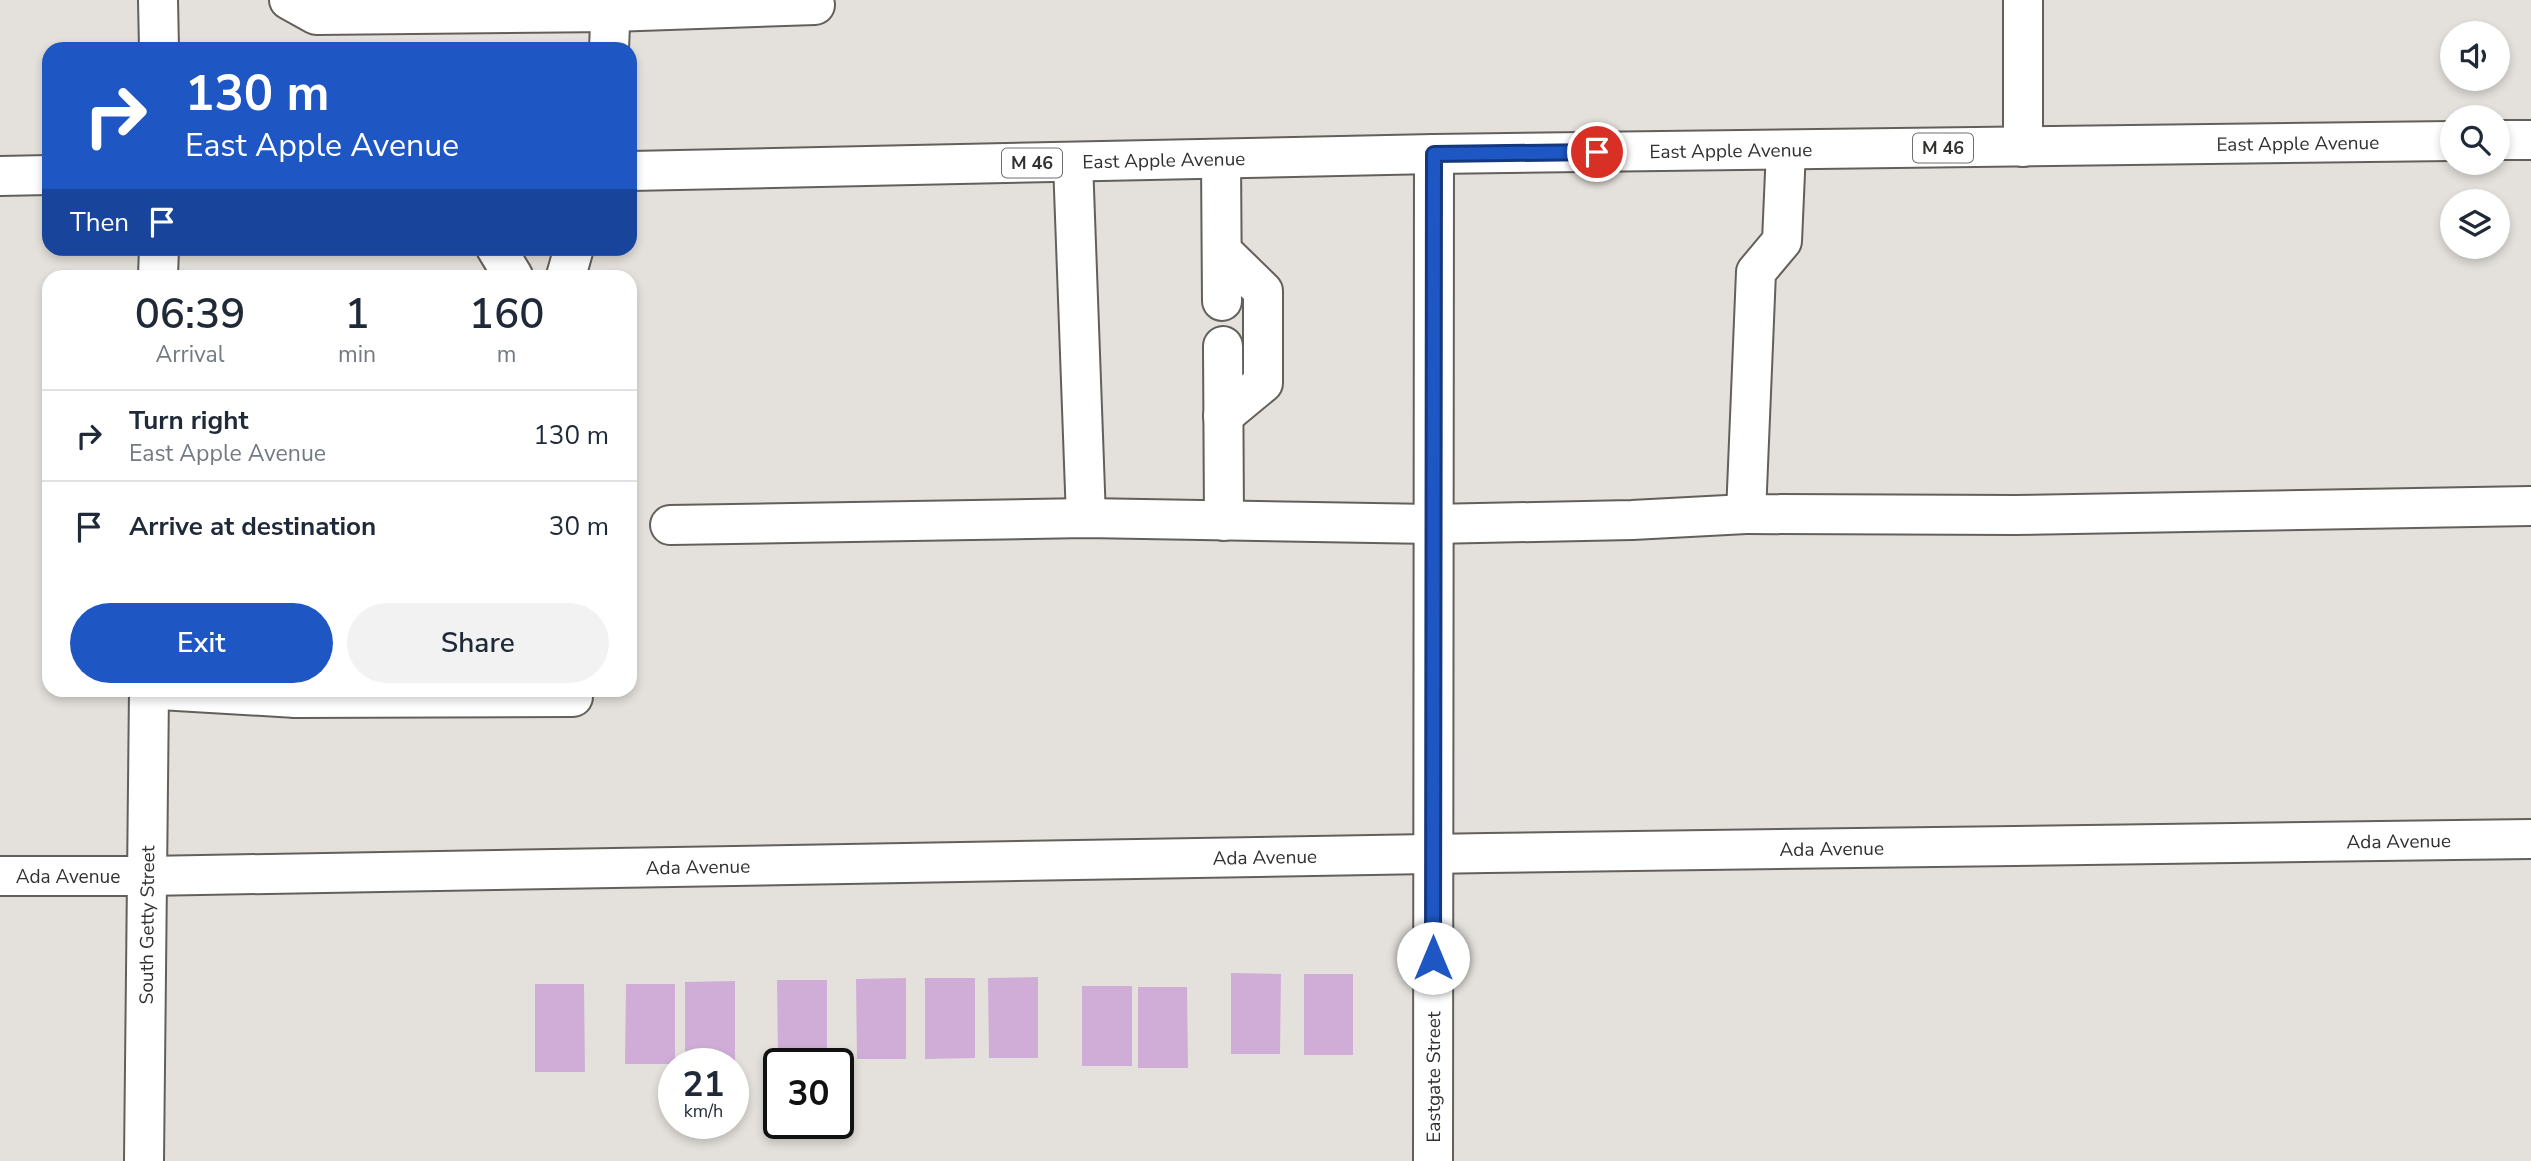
<!DOCTYPE html>
<style>
:root{--surface:#fff;--page:#f2f2f3;--text:#1f2937;--muted:#747a83;--line:#e0e1e3;--accent:#1e56c3}
body{margin:0;font-family:"Nunito Sans",sans-serif;background:var(--page);color:var(--text);height:100vh;display:flex;flex-direction:column;font-size:26px;white-space:nowrap}
*{box-sizing:border-box;margin:0}
p{font-size:23px;color:var(--muted)}
.icon{flex:none;width:38px;height:38px;fill:none;stroke:currentColor;stroke-width:2;stroke-linecap:round;stroke-linejoin:round}
.map{position:relative;flex:1;overflow:hidden}
.side{position:absolute;left:42px;top:270px;width:595px;height:427px;display:flex;flex-direction:column;background:var(--surface);border-radius:21px;box-shadow:0 4px 10px #0003}
.side>*{flex:none}
.top-card{position:absolute;left:42px;top:42px;width:595px;height:214px;border-radius:21px;box-shadow:0 4px 10px #0003;background:#1e56c3;color:#fff;overflow:hidden}
.tools{position:absolute;left:2440px;top:21px;display:grid;gap:14px}
.tools a{display:grid;place-items:center;width:70px;height:70px;border-radius:50%;background:var(--surface);box-shadow:0 4px 10px #0003;font-size:35px}
.speed{position:absolute;left:658px;top:1048px;display:flex;gap:14px;font-size:35px;font-weight:700;text-align:center}
.speed>*{display:grid;place-content:center;width:91px;height:91px;border-radius:50%;background:var(--surface);box-shadow:0 4px 10px #0003;line-height:1}
.speed small{font-size:18px;font-weight:400}
.speed .limit{border:4px solid #111;border-radius:10px;background:#fff;color:#111}
.pin{position:absolute;display:grid;place-items:center;width:60px;height:60px;color:#fff;margin:-30px;border:4px solid #fff;border-radius:50%;box-shadow:0 2px 7px #0007}
.me{position:absolute;width:77px;margin:-38px;rotate:0deg;stroke-linejoin:round;filter:drop-shadow(0 0 5px #0008)}
.turn{display:flex;align-items:center;gap:24px;height:147px;padding:0 28px;font-size:32px}
.turn .icon{width:91px;height:91px;stroke-width:2.5}
.turn b{display:block;font-size:49px;line-height:60px}
.then{display:flex;align-items:center;height:66px;padding:0 28px;background:#0003;gap:14px;font-size:26px}
.eta{display:flex;justify-content:space-evenly;align-items:center;height:119px;text-align:center}
.eta b{font-size:42px;font-weight:600;line-height:49px}
.cta{display:flex;gap:14px;margin-top:auto;padding:14px 28px}
.cta a{flex:1;height:80px;border-radius:42px;background:var(--accent);color:#fff;font-size:28px;font-weight:600;line-height:80px;text-align:center}
.cta a+a{background:var(--page);color:var(--text)}
ul{padding:0;list-style:none}
li{display:flex;align-items:center;gap:21px;height:91px;padding:0 28px;border-top:2px solid var(--line)}
li div{flex:1}
li b{display:block;font-size:26px}
li em{font-style:normal}
.map>svg:first-child{display:block}
.building{fill:#d0add7}
.lines{fill:none;stroke-linecap:round;stroke-linejoin:round}
.minor-casing{stroke:#63605c;stroke-width:42}
.major-casing{stroke:#63605c;stroke-width:42}
.minor{stroke:#fff;stroke-width:38}
.major{stroke:#fff;stroke-width:38}
.route-casing{stroke:#14387f;stroke-width:18}
.route{stroke:#1e56c3;stroke-width:12}
.labels{text-anchor:middle;stroke-width:5;stroke-linejoin:round;paint-order:stroke}
.shield{fill:#fff;stroke:#706f6d;stroke-width:2}
.shield-label{font-size:18px;font-weight:bold;fill:#32312f}
.street-label{font-size:19px;fill:#32312f;stroke:#fff}
</style>
<div class="map">
<svg width="2531" height="1161" viewBox="0 0 2531 1161">
<rect width="100%" height="100%" fill="#e4e1dc"/>
<!-- building -->
<path class="building" d="M1231 973 1281 974 1280 1054H1231Z
M1304 974H1353V1055H1304Z
M1038 977V1058H989L988 978Z
M906 978V1059H857L856 979Z
M925 978H975V1058L925 1059Z
M777 980H827V1060H778Z
M735 981V1061H685V982Z
M535 984H584L585 1072H535Z
M626 984H675V1064H625Z
M1082 986H1132V1066H1082Z
M1138 987H1187L1188 1068H1138Z"/>
<g class="lines">
<!-- minor casing -->
<g class="minor-casing">
<g id="minor">
<path d="M289 0 316 15 611 12 815 5"/>
<path d="M2023 0V147"/>
<path d="M609 49 611 0"/>
<path d="M1786 150 1782 241 1756 272 1746 514 2015 515 2531 506"/>
<path d="M1221 159 1222 301"/>
<path d="M1073 162 1086 518"/>
<path d="M496 248 513 276"/>
<path d="M1222 251 1263 291V383L1223 416"/>
<path d="M566 276 574 248"/>
<path d="M1223 346 1224 521"/>
<path d="M670 525 1086 518 1432 524 1632 520 1746 514"/>
<path d="M160 690 296 698V690"/>
<path d="M296 698 573 697 572 690"/>
<path id="s1" d="M0 876H146L1487 853 2531 839"/>
<path id="s2" d="M1433 1161 1434 154"/>
</g>
</g>
<!-- major casing -->
<g class="major-casing">
<g id="major">
<path d="M158 0 159 49"/>
<path d="M2497 140H2531"/>
<path id="s3" d="M630 171 1434 154 2452 141"/>
<path d="M0 176 49 175"/>
<path d="M158 276 159 248"/>
<path id="s4" d="M144 1161 149 690"/>
</g>
</g>
<!-- minor -->
<use href="#minor" class="minor"/>
<!-- major -->
<use href="#major" class="major"/>
</g>
<g class="lines">
<!-- route casing -->
<g class="route-casing">
<path id="route" d="M1433 958 1434 154 1597 152"/>
</g>
<!-- route -->
<use href="#route" class="route"/>
</g>
<g class="labels">
<!-- shield labels -->
<g class="shield">
<rect x="1913" y="133.5" width="60" height="29" rx="5"/>
<rect x="1002" y="148.5" width="60" height="29" rx="5"/>
</g>
<g class="shield-label">
<text x="1943" y="154">M 46</text>
<text x="1032" y="169">M 46</text>
</g>
<!-- street labels -->
<g class="street-label">
<text dy="7" stroke="none"><textPath href="#s3" startOffset="1668">East Apple Avenue</textPath></text>
<text dy="7" stroke="none"><textPath href="#s3" startOffset="1101">East Apple Avenue</textPath></text>
<text dy="7" stroke="none"><textPath href="#s3" startOffset="534">East Apple Avenue</textPath></text>
<text dy="7" stroke="none"><textPath href="#s1" startOffset="2399">Ada Avenue</textPath></text>
<text dy="7" stroke="none"><textPath href="#s1" startOffset="1832">Ada Avenue</textPath></text>
<text dy="7" stroke="none"><textPath href="#s1" startOffset="1265">Ada Avenue</textPath></text>
<text dy="7" stroke="none"><textPath href="#s1" startOffset="698">Ada Avenue</textPath></text>
<text dy="7" stroke="none"><textPath href="#s1" startOffset="68">Ada Avenue</textPath></text>
<text dy="7" stroke="none"><textPath href="#s4" startOffset="236">South Getty Street</textPath></text>
<text dy="7" stroke="none"><textPath href="#s2" startOffset="84">Eastgate Street</textPath></text>
</g>
</g>
</svg>
<div class="tools">
<a><svg class="icon" aria-label="sound" viewBox="0 0 24 24"><path d="M4 9h4l5-4v14l-5-4H4zM17 9q2 3 0 6"/></svg></a>
<a><svg class="icon" aria-label="search" viewBox="0 0 24 24"><circle cx="10" cy="10" r="6"/><path d="M15 15l6 6"/></svg></a>
<a><svg class="icon" aria-label="layers" viewBox="0 0 24 24"><path d="M12 4l9 5-9 5-9-5zM3 14l9 5 9-5"/></svg></a>
</div>
<div class="speed"><div>21<small>km/h</small></div><div class="limit">30</div></div>
<div class="pin" style="left:1597px;top:152px;background:#d93025"><svg class="icon" aria-label="arrive" viewBox="0 0 24 24"><path d="M6 21V4h12l-3 4 3 4H6"/></svg></div>
<svg class="me" style="left:1433px;top:958px" viewBox="-20 -20 40 40"><circle r="19" fill="#fff"/><path d="M0-13L10 11 0 6-10 11z" fill="#1e56c3"/></svg>
<div class="top-card">
<div class="turn"><svg class="icon" aria-label="right" viewBox="0 0 24 24"><path d="M7 20v-9h11M14 6l5 5-5 5"/></svg><div><b>130 m</b>East Apple Avenue</div></div>
<div class="then">Then<svg class="icon" aria-label="arrive" viewBox="0 0 24 24"><path d="M6 21V4h12l-3 4 3 4H6"/></svg></div>
</div>
<section class="side">
<div class="eta">
<div><b>06:39</b><p>Arrival</p></div>
<div><b>1</b><p>min</p></div>
<div><b>160</b><p>m</p></div>
</div>
<ul>
<li><svg class="icon" aria-label="right" viewBox="0 0 24 24"><path d="M7 20v-9h11M14 6l5 5-5 5"/></svg><div><b>Turn right</b><p>East Apple Avenue</p></div><em>130 m</em></li>
<li><svg class="icon" aria-label="arrive" viewBox="0 0 24 24"><path d="M6 21V4h12l-3 4 3 4H6"/></svg><div><b>Arrive at destination</b></div><em>30 m</em></li>
</ul>
<div class="cta"><a>Exit</a><a>Share</a></div>
</section>
</div>
